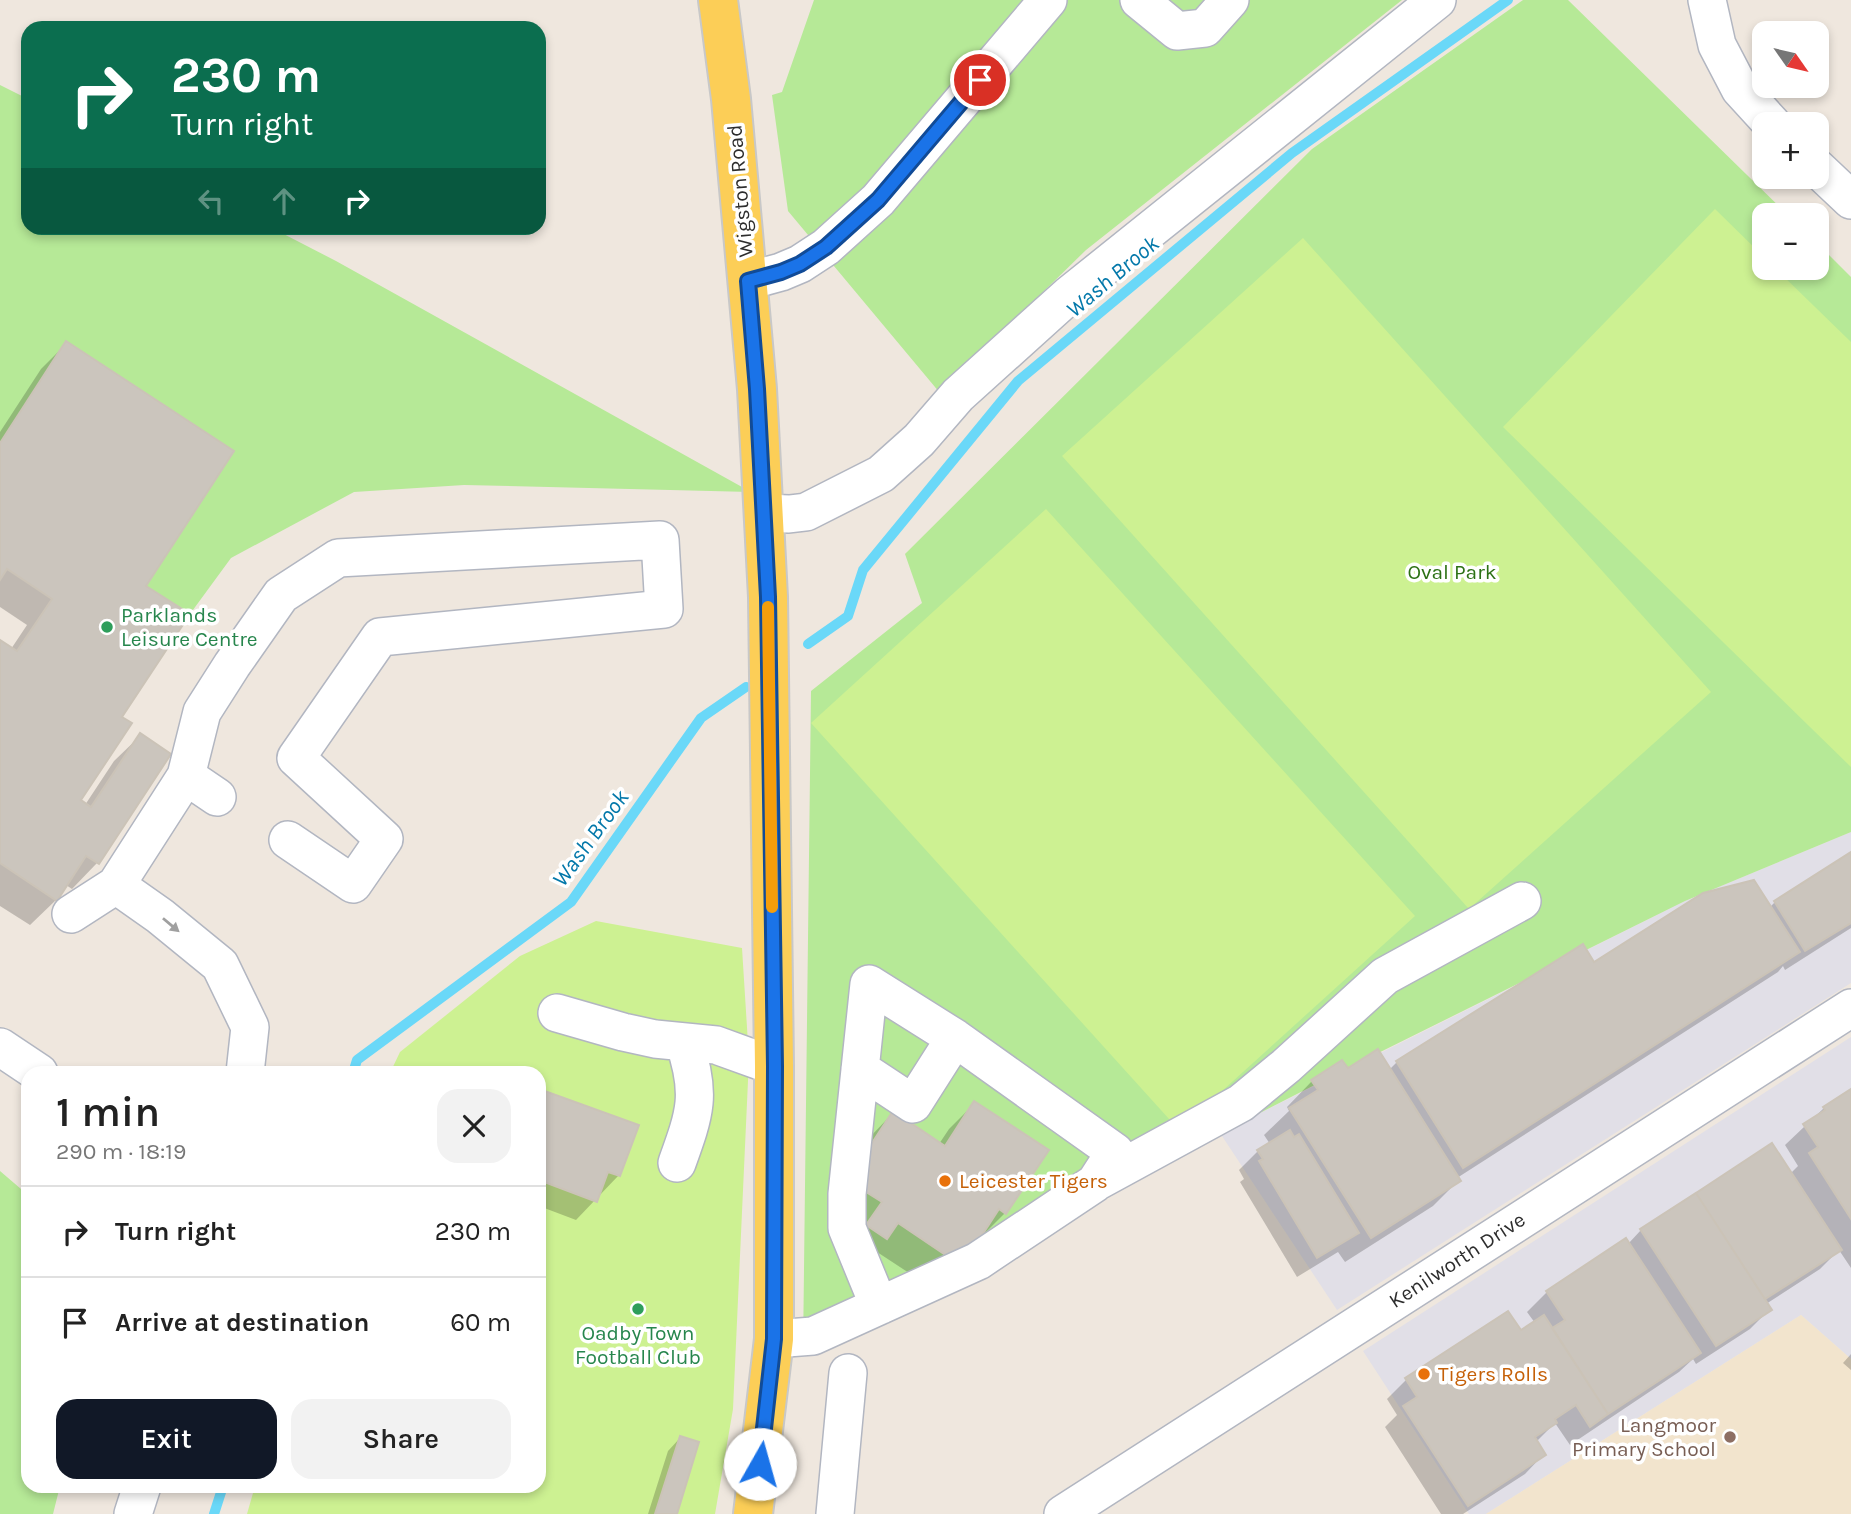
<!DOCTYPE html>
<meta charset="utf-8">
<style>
:root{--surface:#fff;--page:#f2f2f2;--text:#222;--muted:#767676;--line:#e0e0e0;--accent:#111827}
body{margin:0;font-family:Karla,sans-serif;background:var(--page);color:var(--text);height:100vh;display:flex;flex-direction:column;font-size:26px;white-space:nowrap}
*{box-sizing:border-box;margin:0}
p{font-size:23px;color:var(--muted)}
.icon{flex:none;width:38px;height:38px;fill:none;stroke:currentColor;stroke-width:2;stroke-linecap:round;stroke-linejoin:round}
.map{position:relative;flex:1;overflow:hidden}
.drawer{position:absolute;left:21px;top:1066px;width:525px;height:427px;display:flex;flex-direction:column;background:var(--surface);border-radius:21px;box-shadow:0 4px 10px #0003}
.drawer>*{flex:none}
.guide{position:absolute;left:21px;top:21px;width:525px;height:214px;border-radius:21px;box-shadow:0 4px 10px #0003;background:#0b6e4f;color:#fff;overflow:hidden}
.needle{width:46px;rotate:124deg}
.buttons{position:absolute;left:1752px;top:21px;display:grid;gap:14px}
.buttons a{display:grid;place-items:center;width:77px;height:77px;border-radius:14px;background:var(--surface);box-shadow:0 4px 10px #0003;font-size:35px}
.pin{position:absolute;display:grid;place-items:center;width:60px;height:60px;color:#fff;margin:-30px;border:4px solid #fff;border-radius:50%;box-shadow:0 2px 7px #0007}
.me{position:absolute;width:77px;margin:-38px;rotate:7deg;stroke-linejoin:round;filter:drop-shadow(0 0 5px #0008)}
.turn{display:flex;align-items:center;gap:24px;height:147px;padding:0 35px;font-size:32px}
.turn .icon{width:91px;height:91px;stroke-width:2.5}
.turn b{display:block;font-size:49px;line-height:60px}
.lanes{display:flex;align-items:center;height:66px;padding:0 35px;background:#0003;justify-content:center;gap:35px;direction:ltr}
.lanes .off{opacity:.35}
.round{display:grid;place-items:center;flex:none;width:74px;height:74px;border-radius:21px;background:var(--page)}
.overview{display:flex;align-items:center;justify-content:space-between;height:119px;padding:0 35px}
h1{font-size:42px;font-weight:600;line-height:52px}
.action{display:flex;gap:14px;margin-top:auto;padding:14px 35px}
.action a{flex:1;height:80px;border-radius:21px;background:var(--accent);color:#fff;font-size:28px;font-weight:600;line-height:80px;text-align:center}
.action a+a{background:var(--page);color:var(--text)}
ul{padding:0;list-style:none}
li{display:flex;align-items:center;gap:21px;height:91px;padding:0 35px;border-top:2px solid var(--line)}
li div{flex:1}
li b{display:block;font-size:26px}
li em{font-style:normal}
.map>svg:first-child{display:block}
.industrial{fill:#e1dfe7}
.education{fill:#f2e4cd}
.green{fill:#b6e997}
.pitch{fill:#cdf192}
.shadow{fill:#0003}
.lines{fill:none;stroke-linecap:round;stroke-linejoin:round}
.stream{stroke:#6ad8f8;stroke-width:10}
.building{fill:#cbc5bd;stroke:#cbc3b7;stroke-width:2}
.minor-casing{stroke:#b2b6c1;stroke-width:40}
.major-casing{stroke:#c8c8c8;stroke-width:42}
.minor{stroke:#fff;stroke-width:37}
.major{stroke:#fcce57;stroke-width:38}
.oneway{fill:#a0a0a0}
.route-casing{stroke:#114b97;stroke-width:18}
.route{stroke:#1a73e8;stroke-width:12}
.slow{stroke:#f59e0b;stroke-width:12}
.leisure-dot{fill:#2e9e5b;stroke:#fff;stroke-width:2.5}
.food-dot{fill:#e8710a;stroke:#fff;stroke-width:2.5}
.education-dot{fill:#8d6e63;stroke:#fff;stroke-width:2.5}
.labels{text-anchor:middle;stroke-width:7;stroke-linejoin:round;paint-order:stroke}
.street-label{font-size:21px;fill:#2d2d2d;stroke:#fff}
.park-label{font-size:21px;fill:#2c7115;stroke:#fff}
.leisure-label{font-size:21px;fill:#27864d;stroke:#fff;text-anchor:start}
.food-label{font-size:21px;fill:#c56008;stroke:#fff;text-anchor:start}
.education-label{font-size:21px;fill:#785e54;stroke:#fff;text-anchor:end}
.water-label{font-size:23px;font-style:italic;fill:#0378aa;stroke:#fff}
</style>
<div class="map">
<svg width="1851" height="1514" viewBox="0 0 1851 1514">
<rect width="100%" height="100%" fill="#efe7de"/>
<!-- industrial -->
<path class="industrial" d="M1851 832V983L1337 1310 1220 1133 1685 901Z
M1851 1037V1359L1801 1315 1486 1514H1469L1363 1351Z"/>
<!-- education -->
<path class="education" d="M1801 1315 1851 1359V1514H1486Z"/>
<!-- green -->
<path class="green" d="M814 0H1402L1086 250 940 393 788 211 772 95 782 92Z
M1523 0H1568L1788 215H1764V268H1816L1817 243 1851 277V832L1685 901 1348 1068 1256 1115 803 1352 811 691 922 603 905 554 1312 149Z
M0 85 28 99V228H272L336 261 751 492 464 485 354 492 231 558 190 614 146 586 66 341 0 443Z
M0 1171 28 1195V1486H60L53 1514H0Z"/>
<!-- pitch -->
<path class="pitch" d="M1715 209 1764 257V268H1775L1851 342V767L1503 427Z
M1303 238 1711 692 1469 909 1062 456Z
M1046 509 1415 916 1179 1130 811 723Z
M596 921 742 948 749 1059 733 1409 715 1514H247L255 1486H539V1073H390L400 1052 520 956Z"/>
<!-- shadow -->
<path class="shadow" d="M66 344 143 586 119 717 79 801 85 805 114 761 140 736 169 755 97 863 72 889 66 885 56 900 30 925 0 906V642L11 649 27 625 0 607V432L41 369Z
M1851 854V928L1785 970 1783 966 1778 972 1457 1178 1459 1180 1433 1206 1345 1262 1338 1252 1297 1277 1240 1182 1244 1179 1239 1170 1258 1151 1270 1144 1264 1135 1289 1111 1287 1107 1312 1081 1347 1071 1389 1070 1397 1062 1594 964 1769 908 1775 902Z
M539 1090 619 1175 576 1220 539 1206Z
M1851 1091V1268L1839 1250 1820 1269 1766 1304 1770 1309 1750 1329 1696 1364 1693 1359 1679 1372 1570 1445 1555 1423 1536 1442 1544 1454 1525 1474 1463 1514H1441L1385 1427 1397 1415 1387 1399 1406 1380 1508 1314 1520 1333 1535 1323 1527 1312 1547 1292 1628 1244 1641 1230 1772 1146 1790 1174 1798 1166 1785 1145 1824 1108Z
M975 1103 1005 1213 979 1239 935 1290 874 1250 860 1264 868 1139 893 1113 939 1144 949 1129Z
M1851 1354V1370L1843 1363Z
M680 1438 675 1514H648L668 1451Z"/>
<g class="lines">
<!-- stream -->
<path class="stream" d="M808 644 848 616 863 570 1018 381 1292 153 1508 0
M353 1073 357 1060 571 902 701 718 746 687
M214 1514 223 1486"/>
</g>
<!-- building -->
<path class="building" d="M66 341 234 451 146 586 190 614 122 717 132 723 81 800 91 807 140 733 171 754 99 864 86 856 57 901 0 863V640L17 651 52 599 7 569 0 580V443Z
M1851 852V923L1805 951 1774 901Z
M1754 880 1800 952 1463 1168 1396 1061 1583 944 1594 962 1703 893Z
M1378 1049 1461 1181 1371 1238 1289 1108 1318 1090 1311 1080 1342 1060 1348 1068Z
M539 1089 639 1125 620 1176 608 1172 597 1202 539 1180Z
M1851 1089V1219L1809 1153 1818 1147 1803 1124 1825 1110 1823 1107Z
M974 1101 1049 1150 1006 1214 999 1209 962 1266 898 1223 887 1239 866 1225 882 1202 858 1187 855 1169 893 1111 945 1146Z
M1290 1130 1294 1137 1299 1134 1359 1233 1317 1258 1259 1161 1263 1159 1257 1150Z
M1772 1143 1842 1250 1765 1299 1696 1193Z
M1696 1193 1772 1310 1716 1346 1640 1229Z
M1626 1238 1701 1353 1608 1414 1552 1328 1565 1320 1546 1291Z
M1508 1311 1521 1330 1544 1315 1608 1414 1590 1427 1576 1405 1555 1419 1557 1423 1535 1437 1546 1455 1468 1506 1403 1406 1417 1397 1405 1378Z
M680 1436 699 1442 677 1514H655Z"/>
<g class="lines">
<!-- minor casing -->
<g class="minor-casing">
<path id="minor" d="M1139 0 1177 31 1205 28 1230 0
M1707 0 1717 45 1740 89 1772 124
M1816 167 1851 200
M748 281 781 272 800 264 826 247 878 200 1048 0
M764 513 789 514 806 512 881 474 919 440 958 395 1069 295 1437 0
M186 776 202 712 232 665 281 595 338 558 660 540 664 609 380 637 296 758 384 839 353 884 288 840
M116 885 160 916 220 965 250 1027 245 1073
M71 914 116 885 186 776 217 797
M557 1013 623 1032 655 1039 716 1045 774 1066
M0 1047 39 1073
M860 1069 913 1104 955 1038
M677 1163C695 1113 702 1094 684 1042
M1096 1182 1241 1103 1286 1066 1385 976 1522 901
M774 1339 813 1336 978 1261 1095 1183 1115 1152 955 1038 869 984 847 1194V1228L879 1306
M133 1514 142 1486
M835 1514 848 1373
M1063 1514 1851 1008"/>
</g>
<!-- major casing -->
<g class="major-casing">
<path id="major" d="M718 0 731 99 757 389 768 597 774 1066V1339L753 1514"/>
</g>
<!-- minor -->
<use href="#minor" class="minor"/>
<!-- major -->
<use href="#major" class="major"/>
</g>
<!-- one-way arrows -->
<defs><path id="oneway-solid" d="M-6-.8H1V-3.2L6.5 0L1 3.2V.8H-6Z" transform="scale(1.75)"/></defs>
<use class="oneway" href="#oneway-solid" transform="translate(171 925) rotate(40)"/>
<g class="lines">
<!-- route casing -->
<g class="route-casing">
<path id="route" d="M760 1464 774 1339 775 1066 768 597 757 389 748 281 781 272 800 264 826 247 878 200 980 80"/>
</g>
<!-- route -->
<use href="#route" class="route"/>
<!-- slow -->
<path class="slow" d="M768 607 772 907"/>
</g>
<!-- markers -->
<g class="leisure-dot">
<circle cx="107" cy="627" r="7"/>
<circle cx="638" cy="1309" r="7"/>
</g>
<g class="food-dot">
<circle cx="945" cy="1181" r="7"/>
<circle cx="1424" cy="1374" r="7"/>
</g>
<circle class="education-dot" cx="1730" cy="1437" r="7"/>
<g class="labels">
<!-- street labels -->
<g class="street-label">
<text transform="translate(740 191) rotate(-95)" y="7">Wigston Road</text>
<text transform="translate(1457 1260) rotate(-33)" y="7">Kenilworth Drive</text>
</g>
<!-- park labels -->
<g class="park-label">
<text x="1452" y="579">Oval Park</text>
</g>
<!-- leisure labels -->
<g class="leisure-label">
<text x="121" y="622">Parklands<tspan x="121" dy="24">Leisure Centre</tspan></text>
<text x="638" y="1340" text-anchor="middle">Oadby Town<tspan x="638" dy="24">Football Club</tspan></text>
</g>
<!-- food labels -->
<g class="food-label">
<text x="959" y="1188">Leicester Tigers</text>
<text x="1438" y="1381">Tigers Rolls</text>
</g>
<!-- education labels -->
<g class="education-label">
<text x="1716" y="1432">Langmoor<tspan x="1716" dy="24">Primary School</tspan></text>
</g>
<!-- water labels -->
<g class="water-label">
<text transform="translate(1112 276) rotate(-40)" y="8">Wash Brook</text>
<text transform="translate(590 838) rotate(-54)" y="8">Wash Brook</text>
</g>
</g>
</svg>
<div class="buttons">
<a><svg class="needle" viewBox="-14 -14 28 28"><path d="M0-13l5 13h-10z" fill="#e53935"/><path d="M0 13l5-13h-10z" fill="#767676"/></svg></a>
<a>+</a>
<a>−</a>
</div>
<div class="pin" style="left:980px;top:80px;background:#d93025"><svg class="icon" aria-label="arrive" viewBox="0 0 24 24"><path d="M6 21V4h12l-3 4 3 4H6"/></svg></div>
<svg class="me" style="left:760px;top:1464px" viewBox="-20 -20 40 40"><circle r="19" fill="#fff"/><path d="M0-13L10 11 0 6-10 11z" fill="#1a73e8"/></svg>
<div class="guide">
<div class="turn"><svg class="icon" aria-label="right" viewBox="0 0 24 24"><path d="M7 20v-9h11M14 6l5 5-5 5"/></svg><div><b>230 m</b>Turn right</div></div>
<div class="lanes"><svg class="icon off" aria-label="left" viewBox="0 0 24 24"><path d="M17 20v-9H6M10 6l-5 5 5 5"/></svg><svg class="icon off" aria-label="ahead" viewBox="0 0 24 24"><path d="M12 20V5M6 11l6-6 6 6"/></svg><svg class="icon" aria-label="right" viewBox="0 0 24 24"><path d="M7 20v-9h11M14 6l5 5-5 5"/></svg></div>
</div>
<section class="drawer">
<div class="overview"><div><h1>1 min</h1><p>290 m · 18:19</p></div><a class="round"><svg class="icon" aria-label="close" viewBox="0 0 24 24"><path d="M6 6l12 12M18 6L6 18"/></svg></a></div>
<ul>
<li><svg class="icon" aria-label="right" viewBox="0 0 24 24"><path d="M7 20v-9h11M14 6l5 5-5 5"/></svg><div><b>Turn right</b></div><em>230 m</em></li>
<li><svg class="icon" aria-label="arrive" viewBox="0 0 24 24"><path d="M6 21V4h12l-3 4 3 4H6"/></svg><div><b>Arrive at destination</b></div><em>60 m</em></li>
</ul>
<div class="action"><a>Exit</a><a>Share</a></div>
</section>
</div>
